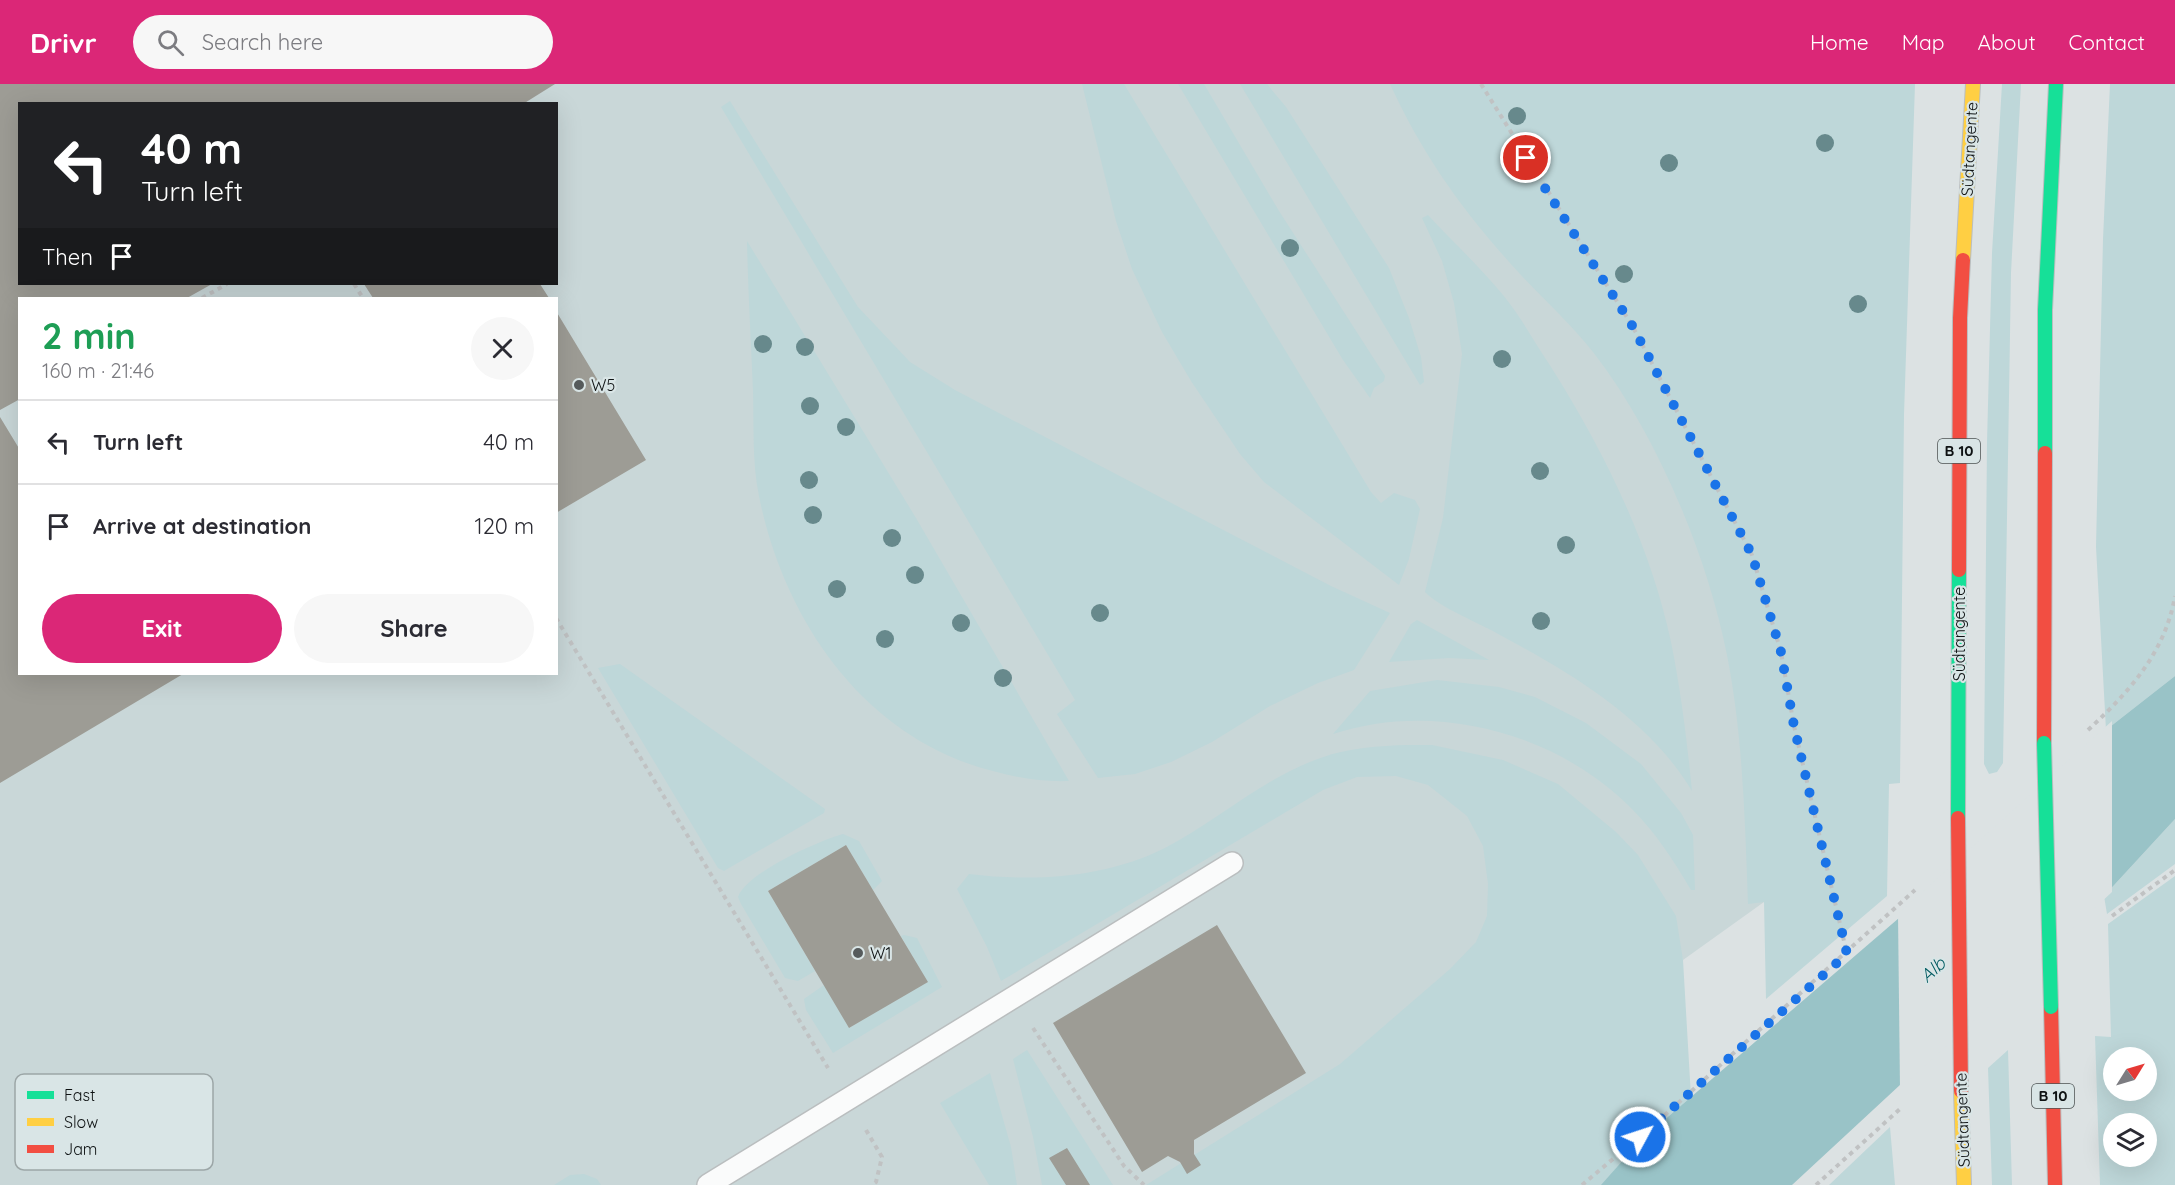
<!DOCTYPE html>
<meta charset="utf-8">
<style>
:root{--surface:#fff;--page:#f7f7f7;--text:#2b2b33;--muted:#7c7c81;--line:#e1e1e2;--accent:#db2777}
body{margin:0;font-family:Quicksand,sans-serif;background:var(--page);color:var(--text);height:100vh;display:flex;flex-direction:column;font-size:22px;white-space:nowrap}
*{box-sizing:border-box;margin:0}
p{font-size:20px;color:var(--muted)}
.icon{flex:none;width:33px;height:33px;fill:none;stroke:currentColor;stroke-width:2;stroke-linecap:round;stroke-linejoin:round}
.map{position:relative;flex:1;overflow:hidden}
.side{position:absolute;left:18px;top:213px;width:540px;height:378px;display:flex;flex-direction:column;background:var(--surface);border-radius:0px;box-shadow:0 6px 24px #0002}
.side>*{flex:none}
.top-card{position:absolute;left:18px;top:18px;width:540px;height:183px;border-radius:0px;box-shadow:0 6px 24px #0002;background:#202124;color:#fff;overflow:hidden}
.needle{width:39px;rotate:53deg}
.controls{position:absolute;left:2103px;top:963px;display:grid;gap:12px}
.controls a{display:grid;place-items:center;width:54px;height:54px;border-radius:50%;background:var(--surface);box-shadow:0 6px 24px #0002;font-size:30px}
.pin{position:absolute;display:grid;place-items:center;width:51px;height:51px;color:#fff;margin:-26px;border:3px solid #fff;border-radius:50%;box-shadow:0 2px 6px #0007}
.me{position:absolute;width:66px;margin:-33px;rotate:50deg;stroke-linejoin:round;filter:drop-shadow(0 0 4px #0008)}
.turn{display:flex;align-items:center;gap:21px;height:126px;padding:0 24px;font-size:27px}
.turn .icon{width:78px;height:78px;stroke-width:2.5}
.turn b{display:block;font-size:42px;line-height:51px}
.then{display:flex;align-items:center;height:57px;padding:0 24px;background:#0003;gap:12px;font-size:22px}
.round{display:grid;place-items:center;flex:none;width:63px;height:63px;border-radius:32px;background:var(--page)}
.head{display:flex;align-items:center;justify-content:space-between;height:102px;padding:0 24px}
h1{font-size:36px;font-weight:700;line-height:45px;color:#1e9e55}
.action{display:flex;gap:12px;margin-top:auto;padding:12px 24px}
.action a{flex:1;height:69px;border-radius:36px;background:var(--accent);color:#fff;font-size:24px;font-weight:700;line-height:69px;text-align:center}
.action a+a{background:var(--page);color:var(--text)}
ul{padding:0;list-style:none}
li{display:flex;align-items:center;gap:18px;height:84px;padding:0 24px;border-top:2px solid var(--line)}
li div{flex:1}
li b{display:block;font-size:22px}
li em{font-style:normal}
header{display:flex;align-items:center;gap:36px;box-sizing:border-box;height:84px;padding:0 30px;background:var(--accent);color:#fff}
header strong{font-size:28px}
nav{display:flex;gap:33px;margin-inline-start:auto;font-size:21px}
.search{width:420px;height:54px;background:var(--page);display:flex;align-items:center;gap:15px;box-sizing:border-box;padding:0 21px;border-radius:33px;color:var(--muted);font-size:22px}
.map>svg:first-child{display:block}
.built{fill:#c9d7d8;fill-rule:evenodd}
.green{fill:#bed7d9;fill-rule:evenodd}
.water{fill:#99c3c7}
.pier{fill:#dce2e3}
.building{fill:#9d9c95}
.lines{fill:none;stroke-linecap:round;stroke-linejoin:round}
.lane-casing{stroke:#babebf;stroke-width:24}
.fast-casing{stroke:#babebf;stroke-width:16}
.slow-casing{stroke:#babebf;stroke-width:16}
.jam-casing{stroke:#babebf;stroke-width:16}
.path{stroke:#c0c2c3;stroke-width:4;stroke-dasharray:4.5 4.5;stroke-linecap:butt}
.lane{stroke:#fafbfb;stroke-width:21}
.fast{stroke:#16e098;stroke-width:14}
.slow{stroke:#ffcf43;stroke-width:14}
.jam{stroke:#f24e42;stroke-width:14}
.fast-bridge-casing{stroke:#babebf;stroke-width:16;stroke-linecap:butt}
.jam-bridge-casing{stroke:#babebf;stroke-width:16;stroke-linecap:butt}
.fast-bridge{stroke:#16e098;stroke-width:14}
.jam-bridge{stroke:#f24e42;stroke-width:14}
.tree{fill:#67898c}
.route{stroke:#1a73e8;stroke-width:10;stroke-dasharray:0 18}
.poi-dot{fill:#565b5c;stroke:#d9e5e6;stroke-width:2}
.labels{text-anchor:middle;stroke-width:4.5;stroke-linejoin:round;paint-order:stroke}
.shield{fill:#d9e5e6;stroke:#4b5152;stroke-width:1.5}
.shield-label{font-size:15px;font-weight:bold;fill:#0e1213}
.street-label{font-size:16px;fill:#0e1213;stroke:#d9e5e6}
.poi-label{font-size:16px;fill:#0e1213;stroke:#d9e5e6;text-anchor:start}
.water-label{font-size:18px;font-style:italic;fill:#025b61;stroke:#d9e5e6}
.key{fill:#d9e5e6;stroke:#9ca6a7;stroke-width:1.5}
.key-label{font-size:16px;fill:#0e1213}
</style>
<header>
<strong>Drivr</strong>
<div class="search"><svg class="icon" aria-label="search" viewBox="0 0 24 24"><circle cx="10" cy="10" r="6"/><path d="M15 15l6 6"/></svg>Search here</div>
<nav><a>Home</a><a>Map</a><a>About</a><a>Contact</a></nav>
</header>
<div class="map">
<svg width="2175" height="1101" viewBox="0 0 2175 1101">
<rect width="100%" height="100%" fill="#dce2e3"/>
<!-- built -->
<path class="built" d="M0 0H1449L1682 397 1728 523 1764 818 1683 876 1670 841 1217 1101H0ZM20 20H556V200H20ZM20 214H556V590H20Z"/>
<!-- green -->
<path class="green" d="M1082 0H1124L1371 408 1381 419 1394 409 1415 416 1420 425 1409 475 1399 501 1264 398 1240 370 1191 297 1162 248 1132 185 1116 137Z
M1178 0H1204L1279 127 1385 292 1384 297 1374 304 1370 314 1343 276Z
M1240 0H1267L1286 23 1389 184 1409 234 1421 273 1424 298 1420 301Z
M1390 0H1915L1904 331 1900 699 1889 700 1887 812 1766 915 1764 818 1748 820C1745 737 1743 652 1727 571 1707 470 1656 349 1593 268 1571 240 1544 216 1520 190 1465 130 1424 74 1390 0Z
M2002 0H2021L2011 189 2003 679 1997 688 1989 690 1984 680 1987 359 1992 169Z
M2110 0H2175V592L2106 646 2096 463 2103 155Z
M730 17 858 223 910 278 955 306 1179 423 1331 502 1390 529 1354 586 1318 599 1270 622 1212 658 1171 678 1135 690 1098 694 1057 630 1075 616 721 23Z
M1428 131C1453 158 1480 183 1503 211 1521 233 1535 259 1551 283 1604 367 1650 460 1671 558 1681 607 1687 657 1692 707 1649 635 1571 589 1500 551 1478 538 1442 525 1425 508L1443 434 1462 270 1454 219 1442 177 1422 134Z
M747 157 916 434 1069 697C1044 698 1018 694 993 687 865 655 784 537 759 412 752 378 754 342 753 307 751 257 748 208 747 157Z
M1417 536 1489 576 1449 574 1389 578 1411 540Z
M620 580 825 725 824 729 729 784 724 787 718 784 598 584Z
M1437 596 1499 603 1535 613 1586 639 1641 680 1681 729 1693 751 1695 806H1691C1674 777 1656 749 1632 725 1557 649 1435 616 1333 650L1370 607Z
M1432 661 1503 676 1558 700 1616 748 1638 771 1676 832 1683 876 1691 1013 1641 1056 1614 1087 1620 1101H1146L1340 980 1450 885 1476 858 1487 832 1488 800 1483 762 1467 732 1428 701 1396 692 1357 693 1323 706 1001 897 987 863 957 805 969 790C1034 798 1105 794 1165 764 1223 734 1275 683 1341 668 1371 661 1401 661 1432 661Z
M2175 735V780L2107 830 2104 812Z
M843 750 859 757 882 797 873 806 846 761 768 807 815 887 798 897 785 894 741 820 738 813C746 789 818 757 843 750Z
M2175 792V1101H2100L2095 952 2111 953 2108 840ZM2114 974H2146V1006H2114ZM2114 1040H2146V1072H2114Z
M904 851 917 854 942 903 833 969 806 926 804 915 824 901 849 944 927 898 901 852Z
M1027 966 1113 1101H1042L1033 1053 1013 975Z
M2008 966 2012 1101H1992L1988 984Z
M990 989 1011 1063 1017 1101H989L940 1019Z
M1890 1043 1895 1101H1829Z
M584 1090 597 1095 601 1101H554L570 1091Z"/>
<!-- water -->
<path class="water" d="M2175 592V735L2104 812 1792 1101H1601L1641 1056 1935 803 2106 646Z"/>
<!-- pier -->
<path class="pier" d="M2112 637V808L1900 1005 1898 830Z"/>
<!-- building -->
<path class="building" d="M0 0H555L523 20H20V200H212L187 214H20V315L0 326Z
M364 200H540L549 214H373Z
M556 227 646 376 556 429Z
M0 333 20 366V590H183L0 699Z
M846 761 928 898 849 944 768 807Z
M1217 841 1306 989 1194 1056V1070L1201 1081 1187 1090 1180 1078 1168 1072 1142 1088 1053 939Z
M1067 1064 1090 1101H1066L1049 1074Z"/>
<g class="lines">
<!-- lane casing -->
<g class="lane-casing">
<path id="lane" d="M708 1101 1232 779"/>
</g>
<!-- fast casing -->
<g class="fast-casing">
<path id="fast" d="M2045 369V226L2056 0
M1958 734 1959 486"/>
</g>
<!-- slow casing -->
<g class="slow-casing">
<path id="slow" d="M1963 176 1973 0
M1961 1007 1964 1101"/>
</g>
<!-- jam casing -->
<g class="jam-casing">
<path id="jam" d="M1959 486 1960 234 1963 176
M2044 659 2045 369
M2051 923 2055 1101"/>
</g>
<!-- path -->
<path class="path" d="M1481 0 1633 243 1752 471 1781 568 1794 642 1847 870
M354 200 363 214
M202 214 227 200
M556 534 828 984
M2088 646C2129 608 2165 569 2175 512
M2112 832 2175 786
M1033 944 1124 1082 1144 1101
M866 1046 882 1073 876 1098 872 1101
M1582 1101 1657 1038 1915 806
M1816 1101 1900 1025"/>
<!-- lane -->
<use href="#lane" class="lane"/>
<!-- fast -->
<use href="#fast" class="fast"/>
<!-- slow -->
<use href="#slow" class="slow"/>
<!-- jam -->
<use href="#jam" class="jam"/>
<!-- fast-bridge casing -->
<g class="fast-bridge-casing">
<path id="fast-bridge" d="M2044 659 2051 923"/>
</g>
<!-- jam-bridge casing -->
<g class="jam-bridge-casing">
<path id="jam-bridge" d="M1958 734 1961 1007"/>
</g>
<!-- fast-bridge -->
<use href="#fast-bridge" class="fast-bridge"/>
<!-- jam-bridge -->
<use href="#jam-bridge" class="jam-bridge"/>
</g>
<!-- trees -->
<g class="tree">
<circle cx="1517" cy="32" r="9"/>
<circle cx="1825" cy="59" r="9"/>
<circle cx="1669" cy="79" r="9"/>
<circle cx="1290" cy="164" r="9"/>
<circle cx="1624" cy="190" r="9"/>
<circle cx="1858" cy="220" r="9"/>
<circle cx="763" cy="260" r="9"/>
<circle cx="805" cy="263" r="9"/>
<circle cx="1502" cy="275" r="9"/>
<circle cx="810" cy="322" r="9"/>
<circle cx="846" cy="343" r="9"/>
<circle cx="1540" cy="387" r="9"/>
<circle cx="809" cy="396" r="9"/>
<circle cx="813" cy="431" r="9"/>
<circle cx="892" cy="454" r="9"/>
<circle cx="1566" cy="461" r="9"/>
<circle cx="915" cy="491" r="9"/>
<circle cx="837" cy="505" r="9"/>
<circle cx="1100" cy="529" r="9"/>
<circle cx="1541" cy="537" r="9"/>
<circle cx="961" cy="539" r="9"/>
<circle cx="885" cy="555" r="9"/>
<circle cx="1003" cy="594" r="9"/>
</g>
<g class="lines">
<!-- route -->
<path class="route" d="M1526 74 1633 243 1752 471 1781 568 1794 642 1847 870 1640 1053"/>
</g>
<!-- markers -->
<g class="poi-dot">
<circle cx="579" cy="301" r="6"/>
<circle cx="858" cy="869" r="6"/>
</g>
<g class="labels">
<!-- shield labels -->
<g class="shield">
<rect x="1938" y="355" width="42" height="24" rx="4.5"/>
<rect x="2032" y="1000" width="42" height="24" rx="4.5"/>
</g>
<g class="shield-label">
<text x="1959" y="372">B 10</text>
<text x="2053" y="1017">B 10</text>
</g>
<!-- street labels -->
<g class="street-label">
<text transform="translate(1969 65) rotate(-87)" y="6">Südtangente</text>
<text transform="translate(1959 550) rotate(-90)" y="6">Südtangente</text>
<text transform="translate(1962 1036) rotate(-92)" y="6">Südtangente</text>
</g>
<!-- poi labels -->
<g class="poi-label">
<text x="591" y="307">W5</text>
<text x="870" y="875">W1</text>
</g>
<!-- water labels -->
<g class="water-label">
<text transform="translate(1933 886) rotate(-42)" y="6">Alb</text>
</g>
</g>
<!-- legend -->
<rect x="15" y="990" width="198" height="96" rx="9" class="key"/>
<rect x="27" y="1007" width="27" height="8" fill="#16e098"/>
<rect x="27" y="1034" width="27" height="8" fill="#ffcf43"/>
<rect x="27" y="1061" width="27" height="8" fill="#f24e42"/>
<g class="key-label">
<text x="64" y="1017">Fast</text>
<text x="64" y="1044">Slow</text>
<text x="64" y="1071">Jam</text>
</g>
</svg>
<div class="controls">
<a><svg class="needle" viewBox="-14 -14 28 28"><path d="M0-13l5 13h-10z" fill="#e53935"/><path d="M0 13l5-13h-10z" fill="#7c7c81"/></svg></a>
<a><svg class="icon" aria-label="layers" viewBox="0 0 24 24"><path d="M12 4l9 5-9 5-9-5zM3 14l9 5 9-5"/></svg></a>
</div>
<div class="pin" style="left:1526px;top:74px;background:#d93025"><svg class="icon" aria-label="arrive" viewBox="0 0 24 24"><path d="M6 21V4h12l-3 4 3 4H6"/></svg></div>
<svg class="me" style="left:1640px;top:1053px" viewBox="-20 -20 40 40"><circle r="17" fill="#1a73e8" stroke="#fff" stroke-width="3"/><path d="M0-11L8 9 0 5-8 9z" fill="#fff"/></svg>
<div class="top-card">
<div class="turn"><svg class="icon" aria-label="left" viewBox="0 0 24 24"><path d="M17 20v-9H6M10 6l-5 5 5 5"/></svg><div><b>40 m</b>Turn left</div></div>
<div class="then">Then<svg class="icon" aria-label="arrive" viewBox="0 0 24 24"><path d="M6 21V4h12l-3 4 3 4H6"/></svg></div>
</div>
<section class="side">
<div class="head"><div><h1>2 min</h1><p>160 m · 21:46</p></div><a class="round"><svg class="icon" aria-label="close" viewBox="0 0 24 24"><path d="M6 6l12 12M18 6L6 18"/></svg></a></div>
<ul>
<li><svg class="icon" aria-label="left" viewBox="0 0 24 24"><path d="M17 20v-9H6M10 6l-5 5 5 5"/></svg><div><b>Turn left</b></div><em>40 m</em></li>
<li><svg class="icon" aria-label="arrive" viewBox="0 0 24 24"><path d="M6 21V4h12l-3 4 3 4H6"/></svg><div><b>Arrive at destination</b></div><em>120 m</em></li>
</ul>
<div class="action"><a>Exit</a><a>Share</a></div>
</section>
</div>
